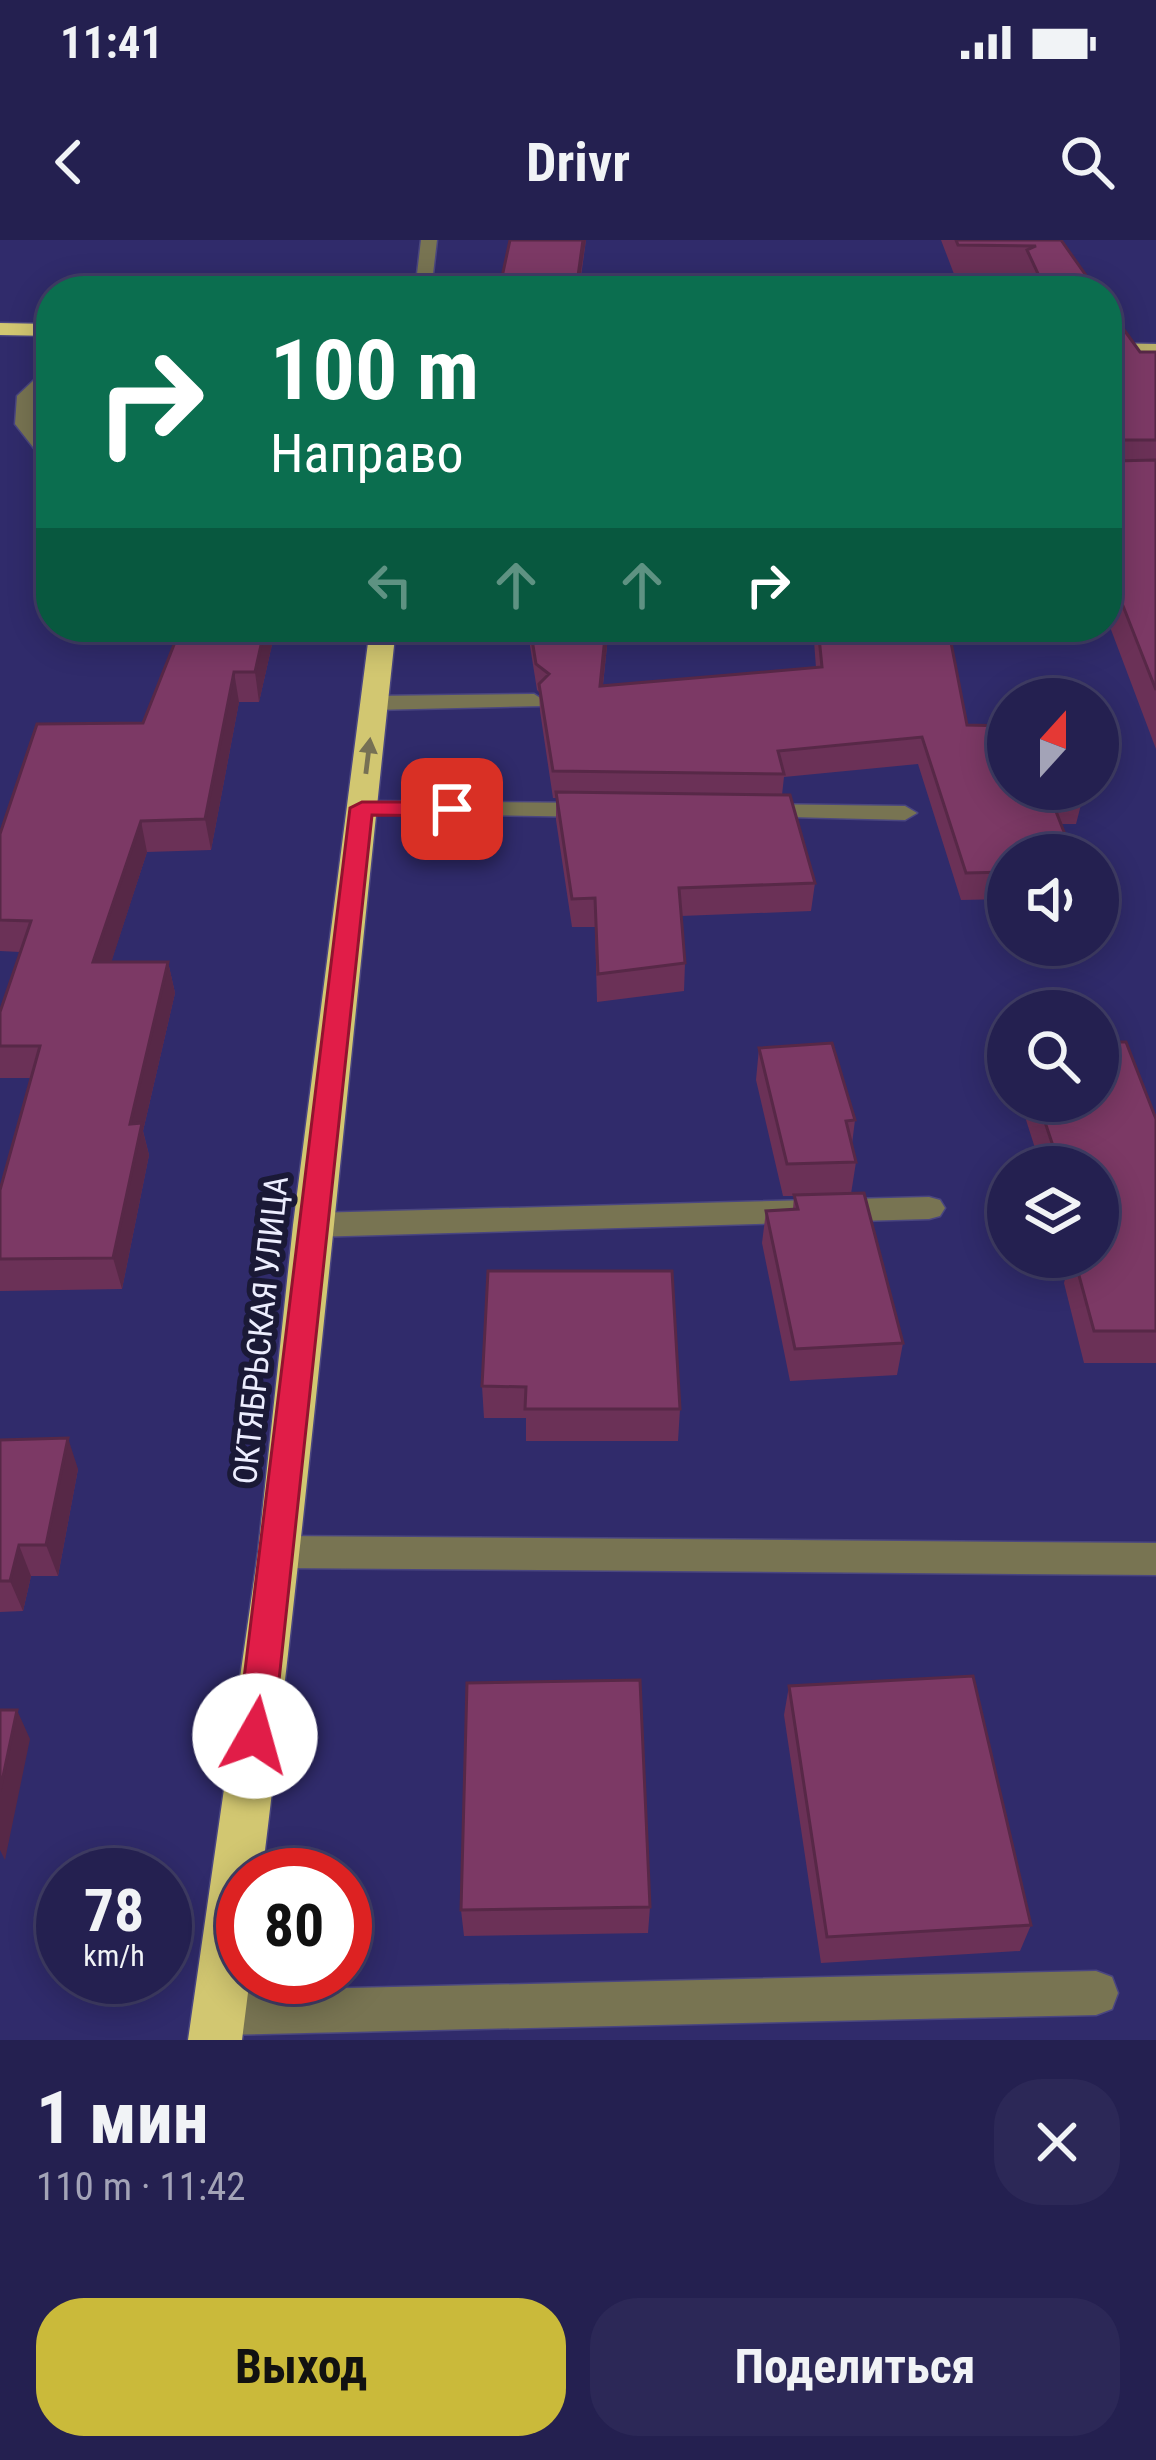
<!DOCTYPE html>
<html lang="ru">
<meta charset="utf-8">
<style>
:root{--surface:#242050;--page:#2c2857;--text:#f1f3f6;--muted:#a3a3b7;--line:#413e67;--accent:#caba3a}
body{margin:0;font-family:"Roboto Condensed",sans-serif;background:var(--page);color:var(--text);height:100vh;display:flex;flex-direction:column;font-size:45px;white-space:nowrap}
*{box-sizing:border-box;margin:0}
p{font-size:39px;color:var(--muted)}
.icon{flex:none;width:66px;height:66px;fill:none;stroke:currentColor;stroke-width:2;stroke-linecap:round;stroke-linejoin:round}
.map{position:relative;height:1800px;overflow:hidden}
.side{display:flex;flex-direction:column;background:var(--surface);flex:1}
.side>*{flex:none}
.banner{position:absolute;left:36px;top:36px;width:1086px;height:366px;border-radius:48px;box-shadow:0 6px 30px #0003,0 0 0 3px var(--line);background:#0b6e4f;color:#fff;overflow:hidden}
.needle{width:78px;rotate:21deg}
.buttons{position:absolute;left:987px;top:438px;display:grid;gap:24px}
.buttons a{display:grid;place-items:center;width:132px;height:132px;border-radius:50%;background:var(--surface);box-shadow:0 6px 30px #0003,0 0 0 3px var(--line);font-size:60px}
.speed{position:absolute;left:36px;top:1608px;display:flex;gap:24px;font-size:60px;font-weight:700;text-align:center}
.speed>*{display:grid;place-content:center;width:156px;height:156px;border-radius:50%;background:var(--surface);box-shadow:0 6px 30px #0003,0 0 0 3px var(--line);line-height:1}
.speed small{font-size:30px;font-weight:400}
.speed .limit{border:18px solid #d22;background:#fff;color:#111}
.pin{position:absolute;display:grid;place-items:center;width:102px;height:102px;color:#fff;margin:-51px;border-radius:24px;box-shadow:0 6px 18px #0006}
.me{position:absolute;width:132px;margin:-66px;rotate:7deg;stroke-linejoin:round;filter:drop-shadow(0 0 9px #0008)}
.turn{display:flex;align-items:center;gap:42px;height:252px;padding:0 36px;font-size:54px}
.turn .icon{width:156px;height:156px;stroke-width:2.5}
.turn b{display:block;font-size:84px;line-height:102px}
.lanes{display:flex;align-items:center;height:114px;padding:0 36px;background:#0003;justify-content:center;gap:60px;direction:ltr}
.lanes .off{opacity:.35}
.round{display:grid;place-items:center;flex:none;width:126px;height:126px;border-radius:48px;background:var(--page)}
.summary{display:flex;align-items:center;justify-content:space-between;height:204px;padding:0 36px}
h1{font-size:72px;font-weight:700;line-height:90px}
.action{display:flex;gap:24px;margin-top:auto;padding:24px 36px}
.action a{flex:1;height:138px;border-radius:48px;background:var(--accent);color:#111;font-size:48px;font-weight:700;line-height:138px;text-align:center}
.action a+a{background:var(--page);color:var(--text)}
.status{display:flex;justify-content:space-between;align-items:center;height:84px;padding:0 60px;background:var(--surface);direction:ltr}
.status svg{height:33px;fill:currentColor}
header{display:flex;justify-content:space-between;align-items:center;height:156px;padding:0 36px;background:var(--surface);font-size:54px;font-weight:700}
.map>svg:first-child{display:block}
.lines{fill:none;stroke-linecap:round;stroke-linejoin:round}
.minor-casing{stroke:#4a4680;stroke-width:3}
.major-casing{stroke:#4a4680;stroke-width:3}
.highway-casing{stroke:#4a4680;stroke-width:3}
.minor{fill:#787452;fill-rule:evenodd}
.major{fill:#b8b069;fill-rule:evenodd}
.highway{fill:#d2c771;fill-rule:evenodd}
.wall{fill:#6b3157}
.shaded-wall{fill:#572847}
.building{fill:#7c3965;stroke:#572847;stroke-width:3}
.oneway{fill:#767054}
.route{fill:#e11d48;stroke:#92132f;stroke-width:3}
.labels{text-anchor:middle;stroke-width:12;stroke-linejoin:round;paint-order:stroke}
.street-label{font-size:33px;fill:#ecedfe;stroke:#1a1936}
</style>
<div class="status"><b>11:41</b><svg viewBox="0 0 49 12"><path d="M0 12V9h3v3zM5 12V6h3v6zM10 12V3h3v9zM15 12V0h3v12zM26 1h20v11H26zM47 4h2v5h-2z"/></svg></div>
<header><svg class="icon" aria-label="back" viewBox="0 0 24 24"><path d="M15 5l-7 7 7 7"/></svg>Drivr<svg class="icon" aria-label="search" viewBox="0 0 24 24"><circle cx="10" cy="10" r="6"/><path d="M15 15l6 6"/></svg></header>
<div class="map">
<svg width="1156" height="1800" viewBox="0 0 1156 1800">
<rect width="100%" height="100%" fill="#302b6b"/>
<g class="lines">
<!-- minor casing -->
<g class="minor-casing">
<path id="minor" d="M421 0H437L431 51H415Z
M51 124V139L35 157 33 183 51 205V223L44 221 15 184 17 156Z
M534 454 545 461 542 466 374 470 363 463 374 456Z
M361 561 595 563 607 570 595 577 352 573V563Z
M757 564 905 566 917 573 905 580 748 576 745 571 748 566Z
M929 957 940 960 945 968 940 976 929 979 312 997 301 993 296 985 301 977 312 973Z
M280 1296 1156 1303V1335L280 1328 267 1323 262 1312 267 1301Z
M1096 1731 1112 1737 1118 1753 1112 1769 1096 1775 218 1795 202 1789 196 1773 202 1757 218 1751Z"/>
</g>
<!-- major casing -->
<g class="major-casing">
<path id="major" d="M1107 103 1156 104V114L1107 113Z"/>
</g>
<!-- highway casing -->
<g class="highway-casing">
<path id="highway" d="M0 83 51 84V96L0 95Z
M370 387H396C351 803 313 1220 262 1635H243V1737H250L242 1800H188L258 1312 293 985Z"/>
</g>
<!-- minor -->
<use href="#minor" class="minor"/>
<!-- major -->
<use href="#major" class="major"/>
<!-- highway -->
<use href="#highway" class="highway"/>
</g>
<!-- wall -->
<path class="wall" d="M586 0 579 51H503L502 37Z
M941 0H1061L1097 51H1028L1022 39 1023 34H954Z
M1107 65 1110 86 1140 112H1156V509L1107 379Z
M181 387H276L259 462H239L211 610 147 612 111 722H168L175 753 143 891 149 915 122 1049 0 1051V950L31 838H0V772L20 712 0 711V594L143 483Z
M527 387H609L603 445 816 428 813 387H948L967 485 1083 557 1076 584H1061L1008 615V659L961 660 918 524 784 537 782 555 815 643 811 671 681 676 685 723 684 751 597 762 595 687H572L556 580V558H553L540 471 539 452 537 450Z
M759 808 855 880 852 904 856 922 851 954 903 1103 897 1135 790 1141 762 1003 766 971 793 969 794 956H783L756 840Z
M1020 861H1098L1156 879V1123H1084L1064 1043 1070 1020 1069 1017H1098V927H1041Z
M488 1031 680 1169 678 1201H526V1178H484L482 1146Z
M0 1200 78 1229 58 1336H31L23 1371 0 1372Z
M789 1446 1031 1685 1020 1711 821 1723 784 1475Z
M650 1667 648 1693 464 1696 461 1670Z"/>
<!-- shaded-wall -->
<path class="shaded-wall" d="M583 0H586L578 51V36Z
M265 387H276L259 462 255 432Z
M606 387H609L600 472V446Z
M234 432 239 462 211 610 205 579Z
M141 581 147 612 101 754 93 722Z
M168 722 175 753 143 891 149 915 122 1049 113 1018 130 884Z
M68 1198 78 1229 58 1336 46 1305Z
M19 1305 31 1336 23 1371 10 1341Z
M17 1470 30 1499 5 1620 0 1610V1551Z"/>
<!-- building -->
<path class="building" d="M510 0H583L578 36 502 37Z
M956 0H1061L1097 51H1046L1027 10 1036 6 958 5Z
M1107 65 1110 70V86L1122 87 1140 112H1156V200H1114L1109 205 1114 221 1156 220V450L1107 325Z
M181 387H265L255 432H234L205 579 141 581 93 722H168L130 884 142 883 113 1018 0 1019V950L40 806H0V772L31 681 0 680V594L37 484 143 483Z
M530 387H606L600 446 822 427 818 387H948L967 485 1008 486V549H1080L1083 557 1050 556 1073 615H1008V632L966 633 922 497 778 511 784 534 553 531 539 444 549 434 536 424Z
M556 552 790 555 815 643 679 648 685 723 598 734 595 658 572 659Z
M1098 802H1126L1156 879V1091H1094L1074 1017H1098V927H1060L1038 861H1098Z
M832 803 855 880 846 881 856 922 787 924 759 808Z
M864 953 903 1103 795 1109 766 971 798 969 794 955Z
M488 1031H672L680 1169H525L526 1147 482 1146Z
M68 1198 46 1305H19L10 1341H0V1200Z
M973 1436 1031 1685 827 1697 789 1446Z
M640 1440 650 1667 461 1670 467 1443Z
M0 1470H17L0 1551Z"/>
<!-- one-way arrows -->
<defs><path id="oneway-solid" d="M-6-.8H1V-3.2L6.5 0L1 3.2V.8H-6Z" transform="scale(3)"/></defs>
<use class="oneway" href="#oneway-solid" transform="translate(368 516) rotate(-83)"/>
<!-- route -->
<path class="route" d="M362 562H452L463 569 452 576 372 575 273 1496 268 1508 255 1513 242 1508 237 1496 350 568Z"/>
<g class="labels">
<!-- street labels -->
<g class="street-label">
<text transform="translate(260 1090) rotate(-84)" y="12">ОКТЯБРЬСКАЯ УЛИЦА</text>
</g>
</g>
</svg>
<div class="buttons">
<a><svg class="needle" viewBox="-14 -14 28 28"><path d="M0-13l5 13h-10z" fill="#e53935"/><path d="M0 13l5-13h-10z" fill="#a3a3b7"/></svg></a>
<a><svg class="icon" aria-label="sound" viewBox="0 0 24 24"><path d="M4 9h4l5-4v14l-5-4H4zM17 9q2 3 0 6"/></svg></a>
<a><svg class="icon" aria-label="search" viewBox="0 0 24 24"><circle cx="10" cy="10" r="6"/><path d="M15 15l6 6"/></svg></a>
<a><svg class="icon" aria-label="layers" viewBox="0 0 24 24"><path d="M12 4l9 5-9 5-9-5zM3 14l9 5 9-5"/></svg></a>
</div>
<div class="speed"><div>78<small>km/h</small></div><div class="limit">80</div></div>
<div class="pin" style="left:452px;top:569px;background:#d93025"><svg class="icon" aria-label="arrive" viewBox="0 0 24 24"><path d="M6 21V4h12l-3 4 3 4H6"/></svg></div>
<svg class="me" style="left:255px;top:1496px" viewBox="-20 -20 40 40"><circle r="19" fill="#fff"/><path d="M0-13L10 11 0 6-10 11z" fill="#e11d48"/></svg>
<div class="banner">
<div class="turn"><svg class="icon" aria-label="right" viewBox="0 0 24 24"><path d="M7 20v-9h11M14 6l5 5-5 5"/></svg><div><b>100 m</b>Направо</div></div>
<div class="lanes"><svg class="icon off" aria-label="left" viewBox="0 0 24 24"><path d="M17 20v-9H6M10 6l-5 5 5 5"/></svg><svg class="icon off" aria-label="ahead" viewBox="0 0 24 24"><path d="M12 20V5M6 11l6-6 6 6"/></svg><svg class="icon off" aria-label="ahead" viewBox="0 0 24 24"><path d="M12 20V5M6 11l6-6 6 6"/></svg><svg class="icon" aria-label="right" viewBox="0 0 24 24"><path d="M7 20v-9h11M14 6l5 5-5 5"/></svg></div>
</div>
</div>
<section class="side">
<div class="summary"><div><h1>1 мин</h1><p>110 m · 11:42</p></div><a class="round"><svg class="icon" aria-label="close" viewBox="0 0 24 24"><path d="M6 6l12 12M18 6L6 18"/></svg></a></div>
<div class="action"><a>Выход</a><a>Поделиться</a></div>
</section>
